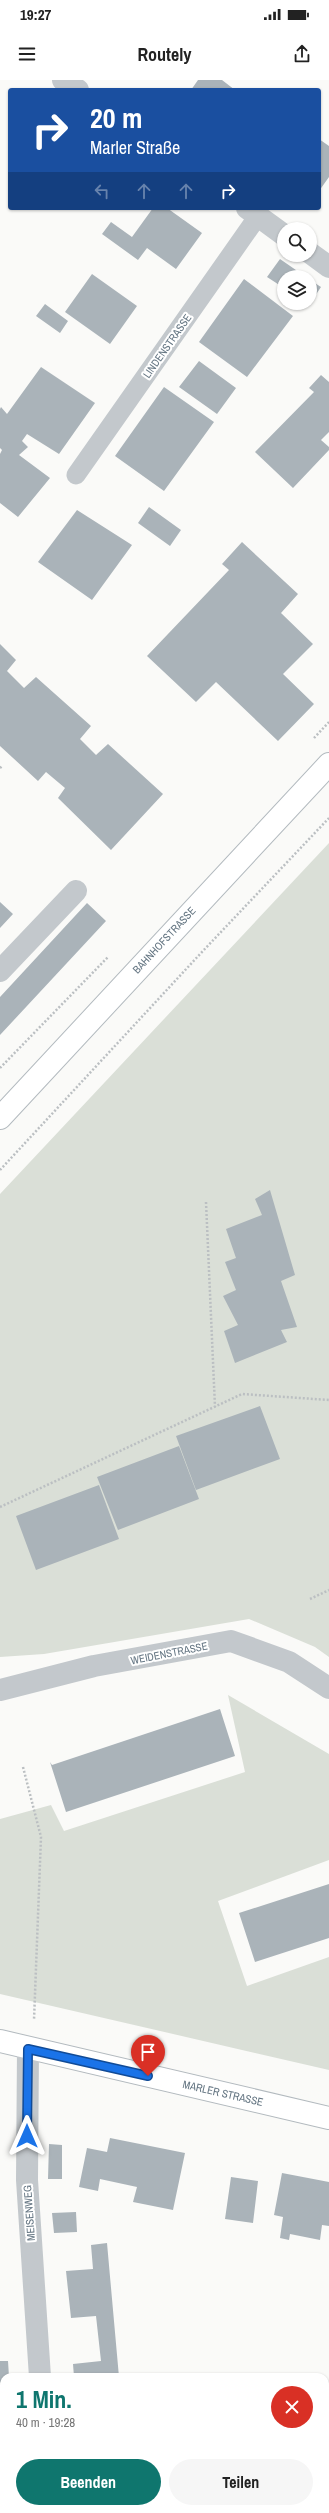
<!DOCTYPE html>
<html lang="de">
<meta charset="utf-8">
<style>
:root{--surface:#fff;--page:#f6f6f6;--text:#222;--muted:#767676;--accent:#0f766e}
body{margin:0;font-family:"Archivo Narrow",sans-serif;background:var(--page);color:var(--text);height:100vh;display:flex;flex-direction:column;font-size:15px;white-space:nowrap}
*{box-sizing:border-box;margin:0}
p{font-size:13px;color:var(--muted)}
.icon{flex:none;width:22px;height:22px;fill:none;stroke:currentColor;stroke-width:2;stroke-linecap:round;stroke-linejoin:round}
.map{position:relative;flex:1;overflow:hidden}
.panel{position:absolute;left:0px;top:2293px;width:329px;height:140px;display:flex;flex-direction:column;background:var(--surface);border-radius:12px 12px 0 0;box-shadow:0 1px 3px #0004}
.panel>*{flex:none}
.banner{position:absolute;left:8px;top:8px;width:313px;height:122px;border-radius:4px;box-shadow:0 1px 3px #0004;background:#1a4fa0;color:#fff;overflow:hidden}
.controls{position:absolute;left:277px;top:142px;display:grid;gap:8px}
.controls a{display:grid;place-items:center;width:40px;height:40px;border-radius:50%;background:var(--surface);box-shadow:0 1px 3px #0004;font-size:20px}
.pin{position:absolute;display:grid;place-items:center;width:34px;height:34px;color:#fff;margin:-41px -17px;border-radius:50% 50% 50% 0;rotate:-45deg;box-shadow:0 0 4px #0007}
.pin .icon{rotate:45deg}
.me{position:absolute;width:44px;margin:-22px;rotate:0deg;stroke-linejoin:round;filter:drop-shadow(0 0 3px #0008)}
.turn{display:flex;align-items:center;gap:14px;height:84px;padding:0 16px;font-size:18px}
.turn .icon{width:52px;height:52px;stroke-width:2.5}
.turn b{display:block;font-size:28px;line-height:34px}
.lanes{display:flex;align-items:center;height:38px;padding:0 16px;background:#0003;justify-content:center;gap:20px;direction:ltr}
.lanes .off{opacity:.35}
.round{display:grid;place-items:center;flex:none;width:42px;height:42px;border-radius:21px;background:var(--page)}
.summary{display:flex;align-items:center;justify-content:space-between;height:68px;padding:0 16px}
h1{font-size:24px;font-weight:700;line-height:30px;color:var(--accent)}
.action{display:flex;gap:8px;margin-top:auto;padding:8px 16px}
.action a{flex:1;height:46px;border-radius:24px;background:var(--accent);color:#fff;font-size:16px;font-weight:700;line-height:46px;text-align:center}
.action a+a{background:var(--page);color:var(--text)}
.status{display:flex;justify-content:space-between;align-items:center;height:28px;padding:0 20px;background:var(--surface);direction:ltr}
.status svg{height:11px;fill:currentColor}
header{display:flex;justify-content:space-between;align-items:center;height:52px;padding:0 16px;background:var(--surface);font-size:18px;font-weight:700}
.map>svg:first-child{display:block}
.green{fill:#dadfd7}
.building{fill:#aab3b9}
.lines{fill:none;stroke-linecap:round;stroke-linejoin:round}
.secondary-casing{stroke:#b3babf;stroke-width:24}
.path{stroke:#bbbfc2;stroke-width:2.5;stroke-dasharray:2 2;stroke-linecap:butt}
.lane{stroke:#c3c8cc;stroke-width:19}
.street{stroke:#c3c8cc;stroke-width:22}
.secondary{stroke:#fff;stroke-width:22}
.route-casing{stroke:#114b97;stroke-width:10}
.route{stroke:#1a73e8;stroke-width:7}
.labels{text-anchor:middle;stroke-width:4;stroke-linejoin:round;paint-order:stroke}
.street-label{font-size:11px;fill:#657683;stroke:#fff}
</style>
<div class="status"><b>19:27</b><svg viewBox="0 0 49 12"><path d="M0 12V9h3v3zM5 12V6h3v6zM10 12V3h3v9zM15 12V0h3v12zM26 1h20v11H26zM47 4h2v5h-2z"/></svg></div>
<header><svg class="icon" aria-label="menu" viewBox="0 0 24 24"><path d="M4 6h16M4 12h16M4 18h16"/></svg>Routely<svg class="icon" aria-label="share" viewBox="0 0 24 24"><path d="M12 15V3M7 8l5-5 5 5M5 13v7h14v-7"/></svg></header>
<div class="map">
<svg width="329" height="2433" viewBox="0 0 329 2433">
<rect width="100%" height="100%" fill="#fafaf8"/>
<!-- green -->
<path class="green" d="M329 763V1577L315 1567 249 1539 44 1574 0 1577V1114Z
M228 1615 329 1674V1780L218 1821 247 1906 329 1877V1990L0 1914V1739L51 1725 64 1751 245 1692Z"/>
<!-- building -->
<path class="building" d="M198 0H222L235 10H191Z
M319 59 329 66V97L319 111Z
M153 128H167L202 153 176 189 147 168 138 180 102 154 111 142 132 157Z
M280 179 306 197H284V208L267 197Z
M92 194 137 226 110 264 65 232Z
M244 199 293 236 247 297 199 262Z
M310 200 321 207 309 225 306 223H310Z
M45 224 68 241 60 253 36 236Z
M199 281 236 308 217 334 179 307Z
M41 287 95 323 59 374 27 354 22 361 28 367 19 375 50 398 18 437 0 423V374L2 370 0 368V329L1 327 7 334Z
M321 295 329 302V352L321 360 329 367V370L293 408 255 372 314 312 309 308Z
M164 307 214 342 164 411 115 376Z
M149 427 181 450 170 466 138 443Z
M77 430 132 465 92 520 38 482Z
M242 462 298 514 281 533 313 564 283 594 314 624 278 661 216 602 196 622 147 576 229 490 222 484Z
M0 564 16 580 7 591 24 608 36 597 91 646 80 659 96 675 108 664 163 714 111 770 58 718 65 708 46 692 38 701 0 666Z
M0 822 13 834 0 848Z
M87 823 106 841 0 955V917Z
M270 1110 295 1195 281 1201 297 1247 281 1250 287 1262 235 1283 224 1251 238 1245 223 1216 236 1210 225 1182 236 1178 226 1149 262 1135 255 1119Z
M260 1326 280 1379 196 1410 176 1356Z
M179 1366 199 1419 118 1450 97 1397Z
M99 1405 119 1459 36 1490 16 1436Z
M220 1629 235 1676 66 1732 50 1682 52 1685Z
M329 1804V1858L255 1882 239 1833Z
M110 2058 185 2073 173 2130 133 2122 137 2107 100 2099 98 2111 79 2107 87 2068 107 2072Z
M49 2064 62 2065V2099H48Z
M282 2093 329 2102V2146L322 2145 320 2160 290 2154 289 2160 280 2158 283 2137 274 2135Z
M231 2097 258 2101 253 2143 225 2139Z
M76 2132 77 2152 54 2153 52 2133Z
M107 2163 119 2297H74L73 2284 101 2281 96 2236 71 2238 66 2191 93 2189 91 2165Z
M0 2281H8L9 2297H4V2393H0Z
M76 2429H131V2433H76Z
M254 2429H272L275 2433H248Z"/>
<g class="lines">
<!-- secondary casing -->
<g class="secondary-casing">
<path id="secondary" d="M0 1038 329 684
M0 1961 329 2038"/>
</g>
<!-- path -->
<path class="path" d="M314 658 329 642
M0 688 2 686
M0 988 108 877
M0 1090 201 873 329 738
M206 1122 215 1327
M0 1427 242 1314 329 1320
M310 1519 329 1510
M23 1687 41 1757 34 1940"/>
<!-- lane -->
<path class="lane" d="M76 395 258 136"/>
<!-- street -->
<path class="street" d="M63 0 78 10
M247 128 284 155
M310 173 329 187
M0 891 76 811
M0 1610 94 1586 231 1561 289 1582 329 1608
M28 1969 27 2100 40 2297
M47 2429V2433"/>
<!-- secondary -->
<use href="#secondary" class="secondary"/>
</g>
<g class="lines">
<!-- route casing -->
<g class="route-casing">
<path id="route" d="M27 2056 28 1969 148 1996"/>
</g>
<!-- route -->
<use href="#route" class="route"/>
</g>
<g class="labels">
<!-- street labels -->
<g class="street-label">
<text transform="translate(167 266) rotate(-55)" y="4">LINDENSTRASSE</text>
<text transform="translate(164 860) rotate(-47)" y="4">BAHNHOFSTRASSE</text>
<text transform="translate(169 1573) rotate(-11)" y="4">WEIDENSTRASSE</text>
<text transform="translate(223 2013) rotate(13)" y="4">MARLER STRASSE</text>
<text transform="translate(29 2133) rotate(-94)" y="4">MEISENWEG</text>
</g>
</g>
</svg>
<div class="controls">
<a><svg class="icon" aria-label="search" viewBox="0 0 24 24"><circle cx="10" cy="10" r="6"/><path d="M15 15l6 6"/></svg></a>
<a><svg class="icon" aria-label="layers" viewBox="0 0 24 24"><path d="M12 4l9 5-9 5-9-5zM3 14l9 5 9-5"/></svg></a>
</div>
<div class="pin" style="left:148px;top:1996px;background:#d93025"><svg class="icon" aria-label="arrive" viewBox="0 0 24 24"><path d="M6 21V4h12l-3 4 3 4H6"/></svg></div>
<svg class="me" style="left:27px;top:2056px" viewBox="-20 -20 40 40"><path d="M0-17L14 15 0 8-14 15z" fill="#1a73e8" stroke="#fff" stroke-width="4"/></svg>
<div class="banner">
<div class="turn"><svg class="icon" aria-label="right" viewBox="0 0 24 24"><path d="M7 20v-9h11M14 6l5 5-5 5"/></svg><div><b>20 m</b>Marler Straße</div></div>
<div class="lanes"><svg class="icon off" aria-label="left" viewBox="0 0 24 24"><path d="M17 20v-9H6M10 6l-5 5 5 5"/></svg><svg class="icon off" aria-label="ahead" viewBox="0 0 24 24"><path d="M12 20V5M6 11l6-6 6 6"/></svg><svg class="icon off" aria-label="ahead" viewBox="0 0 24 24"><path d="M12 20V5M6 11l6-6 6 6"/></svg><svg class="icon" aria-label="right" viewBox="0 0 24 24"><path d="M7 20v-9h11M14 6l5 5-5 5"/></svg></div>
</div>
<section class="panel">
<div class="summary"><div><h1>1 Min.</h1><p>40 m · 19:28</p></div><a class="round" style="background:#d93025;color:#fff"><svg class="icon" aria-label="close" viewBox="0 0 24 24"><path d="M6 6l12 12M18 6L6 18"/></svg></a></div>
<div class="action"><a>Beenden</a><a>Teilen</a></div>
</section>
</div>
